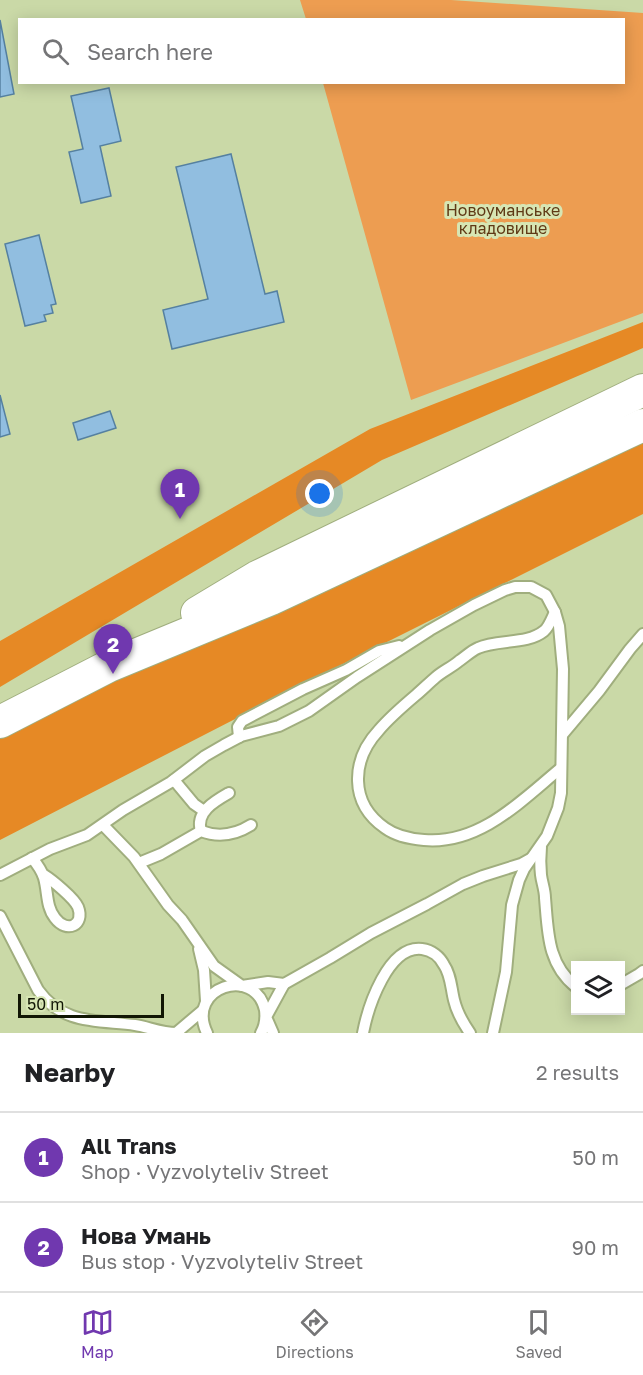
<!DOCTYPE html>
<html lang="en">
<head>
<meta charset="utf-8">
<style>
  :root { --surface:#fff; --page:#f2f2f2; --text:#202124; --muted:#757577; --line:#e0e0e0; --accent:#7038af }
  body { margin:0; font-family:"Golos Text",sans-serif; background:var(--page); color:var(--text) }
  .controls { position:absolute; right:18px; bottom:18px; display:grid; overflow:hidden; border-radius:0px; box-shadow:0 3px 15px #0003 }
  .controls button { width:54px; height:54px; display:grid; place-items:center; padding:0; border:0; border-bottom:2px solid var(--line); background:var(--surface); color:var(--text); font:30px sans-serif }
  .scale { position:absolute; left:18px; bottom:15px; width:146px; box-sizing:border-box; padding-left:6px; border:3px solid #111604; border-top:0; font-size:16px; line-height:21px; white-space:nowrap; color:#111604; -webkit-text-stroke:4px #d7e6b4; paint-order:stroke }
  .you { position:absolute; left:320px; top:494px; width:21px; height:21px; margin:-15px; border:4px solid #fff; border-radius:50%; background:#1a73e8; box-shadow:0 0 0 9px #1a73e833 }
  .badge { display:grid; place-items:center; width:39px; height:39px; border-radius:50%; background:var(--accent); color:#fff; font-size:20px; font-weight:700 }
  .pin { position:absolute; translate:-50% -50px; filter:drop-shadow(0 2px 3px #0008) }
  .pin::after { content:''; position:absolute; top:32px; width:21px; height:18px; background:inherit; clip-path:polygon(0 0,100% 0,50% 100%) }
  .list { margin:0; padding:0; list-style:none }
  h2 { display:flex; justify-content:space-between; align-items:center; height:78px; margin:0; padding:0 24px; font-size:26px }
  h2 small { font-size:20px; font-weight:400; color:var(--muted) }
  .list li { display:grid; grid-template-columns:39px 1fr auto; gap:18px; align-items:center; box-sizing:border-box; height:90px; padding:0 24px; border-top:2px solid var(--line) }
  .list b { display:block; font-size:22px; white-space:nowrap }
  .list p { margin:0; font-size:20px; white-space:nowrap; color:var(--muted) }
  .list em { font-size:20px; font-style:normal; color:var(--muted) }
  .icon { flex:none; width:33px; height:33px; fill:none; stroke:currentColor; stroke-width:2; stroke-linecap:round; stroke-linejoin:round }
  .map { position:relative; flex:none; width:643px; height:1033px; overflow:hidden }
  .search { position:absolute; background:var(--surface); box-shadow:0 3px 15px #0003; left:18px; right:18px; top:18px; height:66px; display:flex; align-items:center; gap:15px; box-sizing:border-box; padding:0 21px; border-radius:0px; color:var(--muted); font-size:22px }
  .sheet { height:258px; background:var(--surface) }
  nav { display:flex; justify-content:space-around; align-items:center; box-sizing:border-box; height:84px; border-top:2px solid var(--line); background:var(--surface); font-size:16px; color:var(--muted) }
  nav a { display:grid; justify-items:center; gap:3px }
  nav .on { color:var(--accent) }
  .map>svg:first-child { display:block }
  .green { fill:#ed9d51 }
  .forest { fill:#e68925 }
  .building { fill:#91bee0; stroke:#5580a0; stroke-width:1.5 }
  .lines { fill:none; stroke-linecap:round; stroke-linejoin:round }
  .service-casing { stroke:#a0ae7e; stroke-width:14 }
  .secondary-casing { stroke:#a0ae7e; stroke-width:34 }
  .service { stroke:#fff; stroke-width:10 }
  .secondary { stroke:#fff; stroke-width:32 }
  .labels { text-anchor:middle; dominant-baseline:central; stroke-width:6; stroke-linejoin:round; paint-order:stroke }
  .park-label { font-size:16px; fill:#5f3915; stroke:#d7e6b4 }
</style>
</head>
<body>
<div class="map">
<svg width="643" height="1033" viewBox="0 0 643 1033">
  <rect width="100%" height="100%" fill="#cad9a7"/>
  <polygon class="green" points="300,0 451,0 643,13 643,313 411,400 323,83 624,82 624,20 306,19"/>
  <g class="forest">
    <polygon points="643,322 643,348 382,460 0,687 0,641 370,429"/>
    <polygon points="643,441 643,514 301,685 0,840 0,737 80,693"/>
  </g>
  <g class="building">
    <polygon points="0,20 14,94 0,97"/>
    <polygon points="109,88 121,141 100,146 111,196 81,203 69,152 83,149 71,96"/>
    <polygon points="231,154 265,294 277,291 284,322 172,349 163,310 208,299 176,167"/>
    <polygon points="39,235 56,304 51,305 53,313 44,315 46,321 25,326 5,244"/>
    <polygon points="0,395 10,434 0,437"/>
    <polygon points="110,411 116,428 78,440 73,423"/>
  </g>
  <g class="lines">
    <g class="service-casing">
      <g id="service">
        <path d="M555,612C552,618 549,627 544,631C527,645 497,639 478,648C471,651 465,657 459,661C452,667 443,671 436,677C429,683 423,689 416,695C403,706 390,717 379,730C351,760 349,803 385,828C396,836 411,839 424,840C480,845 522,800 561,768"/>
        <polyline points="562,735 599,691 630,649 643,634"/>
        <polyline points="239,737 238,727 242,721 303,689 346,670 379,651 399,646"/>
        <polyline points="174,780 194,804 204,811"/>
        <polyline points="103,825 134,857 168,905 182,920 214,966 242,986 268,982 284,984 330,958 371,933 427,904 463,884 483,876 521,864 530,859"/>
        <path d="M201,831C195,812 215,801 229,793"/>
        <path d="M541,847C540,857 540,866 541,875C542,883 545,890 545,898C548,931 547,964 576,987"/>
        <path d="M32,858C37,864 42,871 44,878C48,892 46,907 55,918C67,934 85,925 78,907C74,898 52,880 44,875"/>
        <path d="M139,863L161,854L201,831C219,838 235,835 251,825"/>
        <polyline points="0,875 50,849 87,835 123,810 171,782 205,756 224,745 241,736 279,726 309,711 357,677 430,630 474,605 505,590 515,587 531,587 546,595 555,612 559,626 563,669 561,793 558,808 547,836 524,869 519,880 512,905 506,972 493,1033"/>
        <path d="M0,916L38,990C63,1025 97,1020 135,1025C148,1027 162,1033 176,1033"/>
        <polyline points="199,949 204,970 206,1001"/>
        <polyline points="620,985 639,974 643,971"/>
        <polyline points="176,1033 202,1011"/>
        <path d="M207,1033C185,987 255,965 265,1010C266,1018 265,1026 261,1033"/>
        <polyline points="273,1033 266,1017 284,984"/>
        <path d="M363,1033C368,1007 388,945 422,949C432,950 440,957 444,965C451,975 451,988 454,1000C457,1013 463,1023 470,1033"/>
      </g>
    </g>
    <g class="secondary-casing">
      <g id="secondary">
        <polyline points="197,613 257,577 643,390"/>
        <polyline points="0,722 109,666 271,599 643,425"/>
      </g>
    </g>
    <use href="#service" class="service"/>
    <use href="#secondary" class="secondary"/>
  </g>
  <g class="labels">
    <g class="park-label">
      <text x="503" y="210">Новоуманське<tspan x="503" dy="18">кладовище</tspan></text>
    </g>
  </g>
</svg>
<div class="controls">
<button><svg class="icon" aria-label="layers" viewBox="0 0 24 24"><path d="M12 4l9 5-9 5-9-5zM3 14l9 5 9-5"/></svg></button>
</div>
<div class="scale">50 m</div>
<div class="you"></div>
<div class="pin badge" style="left:180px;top:519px">1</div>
<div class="pin badge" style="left:113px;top:674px">2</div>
<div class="search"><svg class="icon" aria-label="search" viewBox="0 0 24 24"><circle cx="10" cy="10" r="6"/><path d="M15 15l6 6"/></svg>Search here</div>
</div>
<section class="sheet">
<h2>Nearby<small>2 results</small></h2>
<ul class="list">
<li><span class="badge">1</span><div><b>All Trans</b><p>Shop · Vyzvolyteliv Street</p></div><em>50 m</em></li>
<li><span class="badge">2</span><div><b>Нова Умань</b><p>Bus stop · Vyzvolyteliv Street</p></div><em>90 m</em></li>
</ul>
</section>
<nav>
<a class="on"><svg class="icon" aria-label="map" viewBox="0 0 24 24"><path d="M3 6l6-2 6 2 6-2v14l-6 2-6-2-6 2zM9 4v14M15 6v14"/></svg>Map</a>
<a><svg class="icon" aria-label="directions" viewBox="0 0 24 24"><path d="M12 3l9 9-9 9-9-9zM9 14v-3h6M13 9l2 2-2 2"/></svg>Directions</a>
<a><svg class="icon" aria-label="saved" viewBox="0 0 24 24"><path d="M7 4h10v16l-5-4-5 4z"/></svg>Saved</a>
</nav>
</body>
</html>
